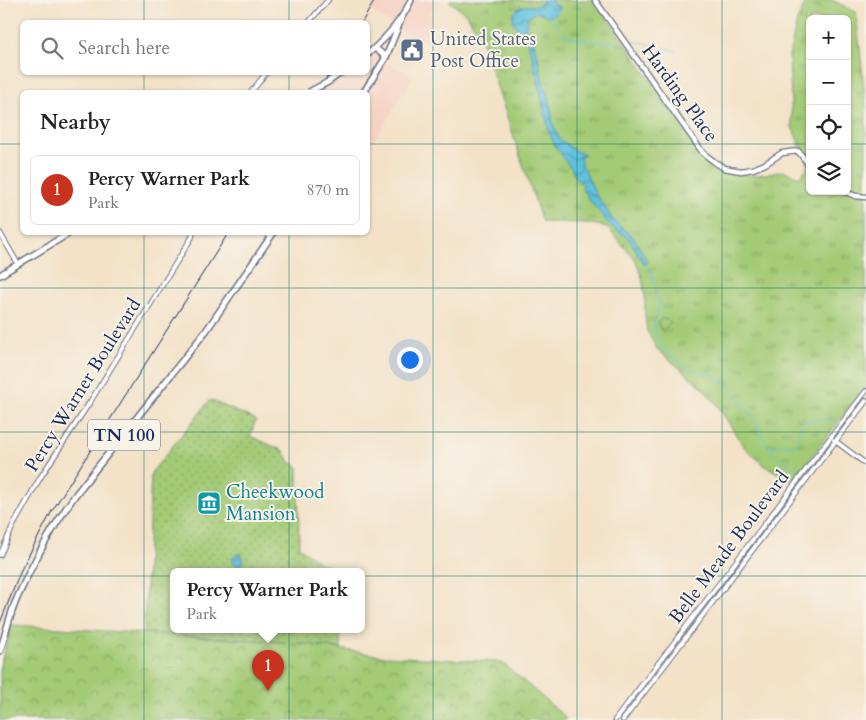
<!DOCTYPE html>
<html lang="en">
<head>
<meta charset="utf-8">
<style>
  :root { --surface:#fff; --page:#f2f2f2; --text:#222; --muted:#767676; --line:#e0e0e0; --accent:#c8321e }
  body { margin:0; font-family:Cardo,serif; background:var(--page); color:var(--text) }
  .controls { position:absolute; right:15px; top:15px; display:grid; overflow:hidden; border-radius:8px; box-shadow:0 1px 4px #0004 }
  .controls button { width:45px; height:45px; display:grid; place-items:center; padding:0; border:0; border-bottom:1px solid var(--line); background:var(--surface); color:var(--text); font:25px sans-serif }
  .you { position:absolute; left:409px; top:359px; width:18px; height:18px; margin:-12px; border:4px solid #fff; border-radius:50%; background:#1a73e8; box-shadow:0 0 0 8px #1a73e833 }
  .badge { display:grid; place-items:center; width:32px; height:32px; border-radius:50%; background:var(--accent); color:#fff; font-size:16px; font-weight:700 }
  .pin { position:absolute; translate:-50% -41px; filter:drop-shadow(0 1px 2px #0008) }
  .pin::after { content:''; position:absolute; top:26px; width:18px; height:15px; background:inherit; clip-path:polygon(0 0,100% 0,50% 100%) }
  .popup { position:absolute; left:170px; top:568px; width:195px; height:65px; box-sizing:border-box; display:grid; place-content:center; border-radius:8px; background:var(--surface); filter:drop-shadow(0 1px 4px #0005); font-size:16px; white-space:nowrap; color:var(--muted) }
  .popup b { font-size:19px; color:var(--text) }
  .popup::after { content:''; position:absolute; left:50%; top:100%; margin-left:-10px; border:10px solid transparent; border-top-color:var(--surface) }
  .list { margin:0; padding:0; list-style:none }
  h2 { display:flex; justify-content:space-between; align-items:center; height:65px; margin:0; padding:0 20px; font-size:21px }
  h2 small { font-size:16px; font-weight:400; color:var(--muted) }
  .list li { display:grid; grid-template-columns:32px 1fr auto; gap:15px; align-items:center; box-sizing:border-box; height:70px; margin:0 10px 10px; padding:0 10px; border:1px solid var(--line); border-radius:8px }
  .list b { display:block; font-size:19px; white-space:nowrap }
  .list p { margin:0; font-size:16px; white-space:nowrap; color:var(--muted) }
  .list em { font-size:16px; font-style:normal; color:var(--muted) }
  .icon { flex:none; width:28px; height:28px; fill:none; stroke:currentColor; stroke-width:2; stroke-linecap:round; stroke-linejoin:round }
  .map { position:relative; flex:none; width:866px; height:720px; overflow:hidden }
  .search { position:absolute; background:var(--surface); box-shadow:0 1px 4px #0004; left:20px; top:20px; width:350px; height:55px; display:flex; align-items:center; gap:12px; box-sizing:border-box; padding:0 18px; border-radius:8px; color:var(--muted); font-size:19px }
  .panel { position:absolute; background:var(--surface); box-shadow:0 1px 4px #0004; left:20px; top:90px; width:350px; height:145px; border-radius:8px }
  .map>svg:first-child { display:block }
  .built { fill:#f6d2c3 }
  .grass { fill:url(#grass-tufts); stroke:#5f7d6a; fill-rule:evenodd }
  .park { fill:url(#park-crowns); stroke:#5f7d6a }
  .garden { fill:url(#garden-dots); stroke:#5f7d6a }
  .pitch { fill:#a3cb76; stroke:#5f7d6a }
  .water { fill:url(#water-waves); stroke:#3e789e }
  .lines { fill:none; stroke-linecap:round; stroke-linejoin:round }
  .stream { stroke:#60c1de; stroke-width:1 }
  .tertiary-casing { stroke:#676e83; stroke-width:6 }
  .secondary-casing { stroke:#676e83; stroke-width:7 }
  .primary-casing { stroke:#676e83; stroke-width:8 }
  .tertiary { stroke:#fff; stroke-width:4 }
  .secondary { stroke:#fff; stroke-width:4.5 }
  .primary { stroke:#fff; stroke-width:5 }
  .rail { stroke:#1b2f5e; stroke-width:1 }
  .primary-bridge-casing { stroke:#676e83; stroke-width:8; stroke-linecap:butt }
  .primary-bridge { stroke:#fff; stroke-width:5 }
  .grid { fill:none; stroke:#0f766e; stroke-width:1; stroke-opacity:0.55 }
  .labels { text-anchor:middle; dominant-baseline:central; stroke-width:4; stroke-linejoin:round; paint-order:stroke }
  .shield { fill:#f7f3e8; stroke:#5d6a87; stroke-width:1 }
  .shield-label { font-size:18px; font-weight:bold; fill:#1b2f5e }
  .service-label { font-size:19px; fill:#4e5e75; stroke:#f7f3e8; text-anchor:start }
  .street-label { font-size:19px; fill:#1b2f5e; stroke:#f7f3e8 }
  .culture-label { font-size:19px; fill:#0d838f; stroke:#f7f3e8; text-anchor:start }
</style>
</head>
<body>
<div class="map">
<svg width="866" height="720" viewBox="0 0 866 720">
  <defs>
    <pattern id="grass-tufts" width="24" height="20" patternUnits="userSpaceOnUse" patternTransform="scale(1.25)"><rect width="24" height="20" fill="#a3cb76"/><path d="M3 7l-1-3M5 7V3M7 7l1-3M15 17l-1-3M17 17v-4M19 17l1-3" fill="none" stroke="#84a564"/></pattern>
    <pattern id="park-crowns" width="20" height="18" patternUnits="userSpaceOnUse" patternTransform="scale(1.25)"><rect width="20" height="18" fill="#a3cb76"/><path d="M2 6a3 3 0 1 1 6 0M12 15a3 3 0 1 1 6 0" fill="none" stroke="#84a564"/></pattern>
    <pattern id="garden-dots" width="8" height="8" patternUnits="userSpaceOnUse" patternTransform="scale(1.25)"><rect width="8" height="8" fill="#a3cb76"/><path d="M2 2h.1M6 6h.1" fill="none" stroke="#84a564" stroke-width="1.8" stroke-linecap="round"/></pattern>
    <pattern id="water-waves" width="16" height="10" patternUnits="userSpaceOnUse" patternTransform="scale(1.25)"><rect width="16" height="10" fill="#60c1de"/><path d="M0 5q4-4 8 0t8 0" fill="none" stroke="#4e9db7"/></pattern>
  </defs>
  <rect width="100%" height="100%" fill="#f7f3e8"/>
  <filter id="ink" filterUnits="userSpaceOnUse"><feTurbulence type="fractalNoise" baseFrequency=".02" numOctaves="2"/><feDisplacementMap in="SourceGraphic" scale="10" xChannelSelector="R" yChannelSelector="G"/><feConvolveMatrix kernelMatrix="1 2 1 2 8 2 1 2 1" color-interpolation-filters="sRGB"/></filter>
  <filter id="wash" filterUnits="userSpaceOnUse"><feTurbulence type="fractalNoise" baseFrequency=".0096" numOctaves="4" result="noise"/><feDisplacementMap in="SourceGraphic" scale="20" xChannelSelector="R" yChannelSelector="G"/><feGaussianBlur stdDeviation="1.12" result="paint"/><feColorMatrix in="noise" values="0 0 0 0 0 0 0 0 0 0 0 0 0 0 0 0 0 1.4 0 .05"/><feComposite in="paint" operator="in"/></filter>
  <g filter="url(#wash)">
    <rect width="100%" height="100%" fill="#f3e2c8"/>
    <g class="built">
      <polygon points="377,0 441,0 434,4 430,15 433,17 427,31 434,34 430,44 391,25 371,10"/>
      <polygon points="373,54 413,77 368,151 368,92 320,92 323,88 346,73 368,72 368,58"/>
    </g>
    <path class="grass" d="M450,0H595L699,150L709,162L731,171L751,176L784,171L800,177L809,165L792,127L789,56L797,21L807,0H832L856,12L866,107V385L793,482L764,465L743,446L720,409L703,388L657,349L647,331L645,317V297L642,277L636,261L607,227L587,223L542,222L481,39L467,15L449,1ZM810,19H847V191H810Z"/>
    <polygon class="park" points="12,625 300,643 384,656 498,662 504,664 565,717 565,720 0,720 0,665"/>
    <polygon class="garden" points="210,400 256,420 250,436 284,451 290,462 298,466 299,547 320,563 336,570 336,572 174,572 174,630 340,630 341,649 300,643 144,633 151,473"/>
    <polygon class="pitch" points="661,319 668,320 670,321 670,323 663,330 660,329 658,323 659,321"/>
    <g class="water">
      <path d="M543,0H551L553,4L559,7L560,9C552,18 549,18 539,12C535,12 531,15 528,17L525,28L526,30H528L538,56L543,84L549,96L553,124L559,139L577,152L585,154L584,155L580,157L581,164L585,170L596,195L605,207L612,219L634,238L646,260L647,263L644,264L632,243L627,237L619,232L609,224L588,198L585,192L582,190C585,182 580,182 575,178L572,169L566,162L560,152L556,148L549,132L531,51L524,35L515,25L513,21V14L519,8L525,6L538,5L542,3Z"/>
      <path d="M241,554L243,559V563L240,565H236L232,560C233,556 237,553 241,554Z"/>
    </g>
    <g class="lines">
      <g class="stream">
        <path d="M552,14C554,21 559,31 565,35C576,41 608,42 621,42"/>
        <polyline points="627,41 644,43 676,51"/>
        <polyline points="646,264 651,272 656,287 659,305 655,321 654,330 657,340 664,350 686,367 695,371 711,374 728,384 742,404 750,412 768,447 778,458 801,472"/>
        <path d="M770,448C774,446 778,444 783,445C790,445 793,447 799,441C798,433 800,422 809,420C813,419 818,420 822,420C828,420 833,420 839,423"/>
      </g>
    </g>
  </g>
  <g filter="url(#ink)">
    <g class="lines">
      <g class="tertiary-casing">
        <g id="tertiary">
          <polyline points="309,22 328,0"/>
          <polyline points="251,92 267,72"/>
          <polyline points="0,233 18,264"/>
          <polyline points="834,440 866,464"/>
          <polyline points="0,555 13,526 40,478 90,402 192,237 193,232"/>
          <polyline points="615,720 866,391"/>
          <polyline points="623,720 866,401"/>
        </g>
      </g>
      <g class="secondary-casing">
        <g id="secondary">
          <polyline points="595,0 703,153 716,163 724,168 741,171 753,169 765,164 782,153 798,151 810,166"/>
          <polyline points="842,191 856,196 866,197"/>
        </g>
      </g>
      <g class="primary-casing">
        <g id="primary">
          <polyline points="375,48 386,57"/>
          <path d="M368,54C385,39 402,21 411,0"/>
          <polyline points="328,82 342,72"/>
          <polyline points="364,92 386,57 402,17"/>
          <polyline points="0,275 71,232"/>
          <path d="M0,651C6,633 10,613 18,596C34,560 53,526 76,494L206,331L274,232"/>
        </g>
      </g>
      <use href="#tertiary" class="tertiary"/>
      <use href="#secondary" class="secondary"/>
      <use href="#primary" class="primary"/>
      <g class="rail">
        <polyline points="362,22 375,0"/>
        <polyline points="318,92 330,72"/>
        <polyline points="0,623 22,568 52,511 229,232"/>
      </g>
      <g class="primary-bridge-casing">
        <polyline id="primary-bridge" points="309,92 328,82"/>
      </g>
      <use href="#primary-bridge" class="primary-bridge"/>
    </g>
  </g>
  <path class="grid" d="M144,0V22M289,0V22M433,0V720M577,0V720M722,0V720M144,72V92M289,72V92M0,144H22M368,144H810M847,144H866M144,232V720M289,232V720M0,288H866M0,432H866M0,576H866"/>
  <defs>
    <g id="civic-square" transform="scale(1.25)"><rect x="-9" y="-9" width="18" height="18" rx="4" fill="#5c6f8a" stroke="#f7f3e8"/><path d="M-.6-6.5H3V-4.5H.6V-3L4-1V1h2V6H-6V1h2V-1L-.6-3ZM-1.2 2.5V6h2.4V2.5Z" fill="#fff"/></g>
    <g id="museum-square" transform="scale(1.25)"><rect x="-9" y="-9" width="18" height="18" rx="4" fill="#0f9aa8" stroke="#f7f3e8"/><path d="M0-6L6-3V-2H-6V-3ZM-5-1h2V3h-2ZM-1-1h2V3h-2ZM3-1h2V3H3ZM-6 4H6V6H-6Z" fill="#fff"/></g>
  </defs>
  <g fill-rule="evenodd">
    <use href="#civic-square" x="412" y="50"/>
    <use href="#museum-square" x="209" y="503"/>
  </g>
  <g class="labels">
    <rect class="shield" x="88" y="419.5" width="72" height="31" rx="4"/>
    <g class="shield-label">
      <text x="124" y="435">TN 100</text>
    </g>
    <g class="service-label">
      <text x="430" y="39">United States<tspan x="430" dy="22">Post Office</tspan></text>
    </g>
    <g class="street-label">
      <text transform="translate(680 93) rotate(54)">Harding Place</text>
      <text transform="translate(83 385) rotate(-58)">Percy Warner Boulevard</text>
      <text transform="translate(729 547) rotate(-53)">Belle Meade Boulevard</text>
    </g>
    <g class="culture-label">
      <text x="226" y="492">Cheekwood<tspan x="226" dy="22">Mansion</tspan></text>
    </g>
  </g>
</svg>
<div class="controls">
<button>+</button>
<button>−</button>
<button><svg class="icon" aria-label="locate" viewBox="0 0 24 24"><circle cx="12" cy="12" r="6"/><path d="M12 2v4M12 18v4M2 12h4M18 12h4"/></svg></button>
<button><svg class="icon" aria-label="layers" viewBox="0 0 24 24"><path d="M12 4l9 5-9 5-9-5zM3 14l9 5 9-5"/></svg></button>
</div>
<div class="you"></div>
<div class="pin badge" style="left:268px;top:691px">1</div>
<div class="popup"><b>Percy Warner Park</b>Park</div>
<div class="search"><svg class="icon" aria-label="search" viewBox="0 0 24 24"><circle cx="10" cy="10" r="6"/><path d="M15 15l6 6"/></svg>Search here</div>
<section class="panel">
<h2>Nearby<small></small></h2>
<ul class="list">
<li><span class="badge">1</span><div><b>Percy Warner Park</b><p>Park</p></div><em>870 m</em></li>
</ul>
</section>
</div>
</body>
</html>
